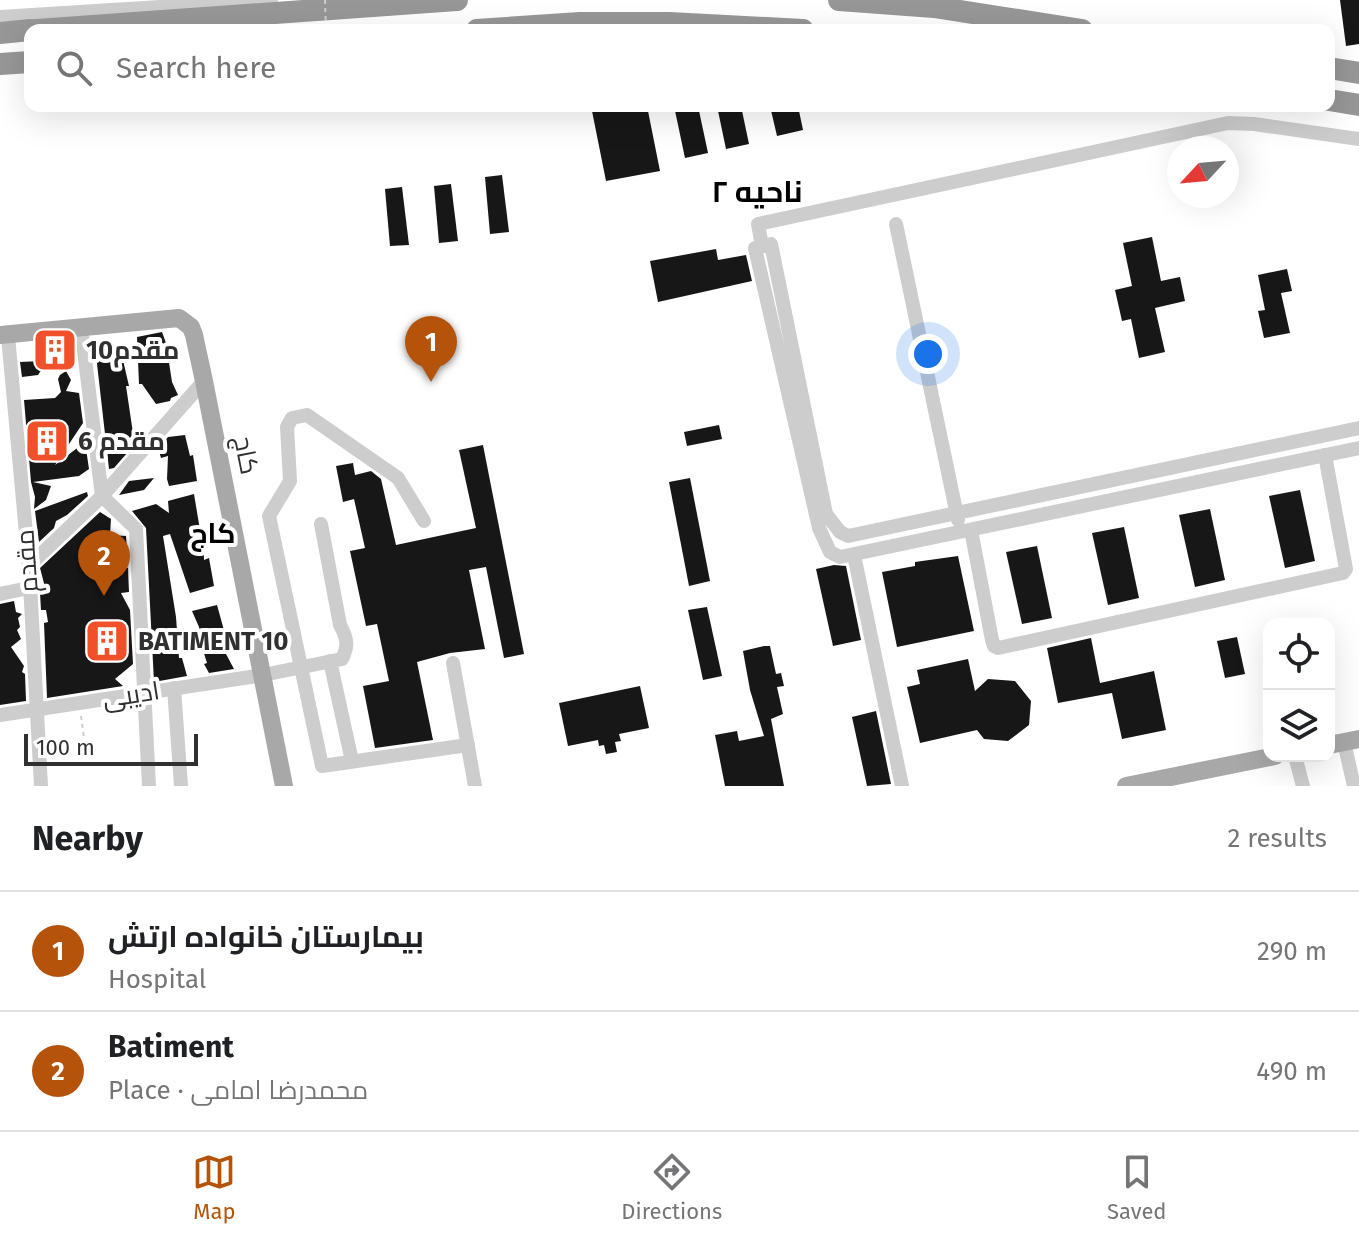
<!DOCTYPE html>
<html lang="en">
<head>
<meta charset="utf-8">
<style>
  :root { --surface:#fff; --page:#f6f6f6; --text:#202124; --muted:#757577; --line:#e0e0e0; --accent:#b45309 }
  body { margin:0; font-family:"Fira Sans",Cairo,sans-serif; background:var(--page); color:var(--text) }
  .controls { position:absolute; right:24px; bottom:24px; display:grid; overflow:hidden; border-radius:16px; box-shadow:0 8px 32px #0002 }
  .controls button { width:72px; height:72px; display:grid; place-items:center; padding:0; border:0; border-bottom:2px solid var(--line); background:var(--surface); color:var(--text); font:40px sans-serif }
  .compass { position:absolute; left:1167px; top:136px; width:72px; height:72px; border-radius:50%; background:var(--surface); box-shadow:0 8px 32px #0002; rotate:244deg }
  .scale { position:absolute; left:24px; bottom:20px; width:174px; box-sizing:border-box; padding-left:8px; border:4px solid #303030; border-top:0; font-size:22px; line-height:28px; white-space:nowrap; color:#303030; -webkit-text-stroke:6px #fff; paint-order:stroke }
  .you { position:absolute; left:928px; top:354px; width:28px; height:28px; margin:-20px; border:6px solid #fff; border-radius:50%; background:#1a73e8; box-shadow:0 0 0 12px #1a73e833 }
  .badge { display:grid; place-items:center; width:52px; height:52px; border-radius:50%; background:var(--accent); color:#fff; font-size:26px; font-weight:700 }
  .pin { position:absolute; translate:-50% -66px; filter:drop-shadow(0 2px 4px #0008) }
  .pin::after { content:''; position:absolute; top:42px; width:28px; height:24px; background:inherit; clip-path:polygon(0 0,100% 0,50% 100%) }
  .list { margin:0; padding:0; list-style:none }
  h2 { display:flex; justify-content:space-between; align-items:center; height:104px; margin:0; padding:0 32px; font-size:34px }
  h2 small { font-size:26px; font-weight:400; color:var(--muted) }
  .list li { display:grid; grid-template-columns:52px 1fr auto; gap:24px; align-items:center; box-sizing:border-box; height:120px; padding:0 32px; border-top:2px solid var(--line) }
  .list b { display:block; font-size:30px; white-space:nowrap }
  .list p { margin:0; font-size:26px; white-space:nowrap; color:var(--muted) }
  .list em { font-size:26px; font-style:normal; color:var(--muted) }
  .icon { flex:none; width:44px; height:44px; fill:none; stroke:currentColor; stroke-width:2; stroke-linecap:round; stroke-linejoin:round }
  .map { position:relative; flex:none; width:1359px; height:786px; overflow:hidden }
  .search { position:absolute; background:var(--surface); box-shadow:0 8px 32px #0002; left:24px; right:24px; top:24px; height:88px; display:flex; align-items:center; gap:20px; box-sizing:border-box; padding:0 28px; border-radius:16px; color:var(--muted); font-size:30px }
  .sheet { height:344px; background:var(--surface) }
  nav { display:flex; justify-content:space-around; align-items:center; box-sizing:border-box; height:112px; border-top:2px solid var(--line); background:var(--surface); font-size:22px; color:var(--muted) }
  nav a { display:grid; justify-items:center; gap:4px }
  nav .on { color:var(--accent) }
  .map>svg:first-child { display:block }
  .building { fill:#171717 }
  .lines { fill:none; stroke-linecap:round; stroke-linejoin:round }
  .path { stroke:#cdcdcd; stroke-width:2; stroke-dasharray:4 4; stroke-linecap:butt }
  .minor { stroke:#cdcdcd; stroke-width:14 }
  .major { stroke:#a8a8a8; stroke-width:18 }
  .highway { stroke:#979797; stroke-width:22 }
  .path-bridge { stroke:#cdcdcd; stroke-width:2; stroke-dasharray:4 4; stroke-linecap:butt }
  .labels { text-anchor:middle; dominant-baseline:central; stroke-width:8; stroke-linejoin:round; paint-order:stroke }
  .poi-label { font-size:26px; font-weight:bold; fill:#303030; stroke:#fff; text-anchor:start }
  .street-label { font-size:26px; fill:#303030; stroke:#fff }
  .neighbourhood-label { font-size:28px; font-weight:bold; fill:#000; stroke:#fff }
  .quarter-label { font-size:30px; font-weight:bold; fill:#000; stroke:#fff }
</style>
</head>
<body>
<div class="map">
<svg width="1359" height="786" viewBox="0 0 1359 786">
  <rect width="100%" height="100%" fill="#fff"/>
  <g class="building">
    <polygon points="1340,0 1359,0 1359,44 1346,46"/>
    <polygon points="591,106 647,106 660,171 606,181"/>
    <polygon points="674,106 698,106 708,153 685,158"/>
    <polygon points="717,106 741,106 749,144 726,149"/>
    <polygon points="770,106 798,106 803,130 777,136"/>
    <polygon points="502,175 509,232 490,234 485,177"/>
    <polygon points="451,184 458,241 439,243 434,186"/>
    <polygon points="402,187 409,245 390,246 385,189"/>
    <polygon points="1152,237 1161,281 1180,277 1185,301 1155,308 1165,352 1139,358 1131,319 1122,321 1115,290 1132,286 1123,243"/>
    <polygon points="716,249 718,260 746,255 752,281 658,302 650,261"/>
    <polygon points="1287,269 1292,291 1281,293 1290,333 1264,338 1258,311 1265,310 1258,275"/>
    <polygon points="162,332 166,343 172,382 178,395 171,398 170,401 156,404 142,384 139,384 137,337"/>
    <polygon points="119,343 129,386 126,386 134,440 132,445 126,446 128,452 114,468 109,469 96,355"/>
    <polygon points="65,344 64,354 46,357 45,345"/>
    <polygon points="41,361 42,369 38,375 22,377 20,362"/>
    <polygon points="66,371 71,380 66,391 79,393 83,423 55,465 85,442 89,469 79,476 33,482 51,486 46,500 34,509 35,497 31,482 24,400 55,398 61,392 58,379 60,375"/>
    <polygon points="719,425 722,439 687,446 684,432"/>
    <polygon points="185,435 190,456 193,455 197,481 169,486 167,479 168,456 161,458 158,448 168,437"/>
    <polygon points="483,445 524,654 504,658 486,567 469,570 485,649 450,653 417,662 433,740 375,748 363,686 389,681 377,624 366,626 350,551 365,548 354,499 343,502 336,466 353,463 355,475 371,471 381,479 396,545 476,528 459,450"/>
    <polygon points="154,478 144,490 119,495 129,481"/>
    <polygon points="690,478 710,581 689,586 669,482"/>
    <polygon points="1300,490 1315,561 1285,568 1269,496"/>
    <polygon points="87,492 88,496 67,515 56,521 54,528 39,542 35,511"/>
    <polygon points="194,494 200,530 203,528 204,560 209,558 214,586 190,593 170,534 163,536 176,617 179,658 182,658 187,676 154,682 146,528 132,511 156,504 169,513 168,501"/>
    <polygon points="1210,509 1225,580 1195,587 1179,515"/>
    <polygon points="100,512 111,519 110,535 126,536 127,551 113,563 128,568 129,592 121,593 130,610 133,664 115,679 123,686 47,698 44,623 48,622 46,610 41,610 40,593 45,587 40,568"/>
    <polygon points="1124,527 1139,598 1108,605 1092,533"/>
    <polygon points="1037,546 1052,618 1022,624 1006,552"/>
    <polygon points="958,556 974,631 897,647 882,572 915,566 915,562"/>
    <polygon points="834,565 846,566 861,640 833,646 816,569"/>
    <polygon points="14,601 16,612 22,614 18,618 20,627 17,630 21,639 11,647 24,666 22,672 25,674 26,701 0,705 0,604"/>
    <polygon points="217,605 230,652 226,654 234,669 209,673 204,664 207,663 201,644 199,627 192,611"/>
    <polygon points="707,607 722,676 703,680 688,610"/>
    <polygon points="1237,637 1245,674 1225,678 1217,641"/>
    <polygon points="1091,638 1100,683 1154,671 1166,730 1122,739 1112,693 1058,703 1047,648"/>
    <polygon points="764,646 770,646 776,674 781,673 784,686 777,687 783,714 771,719 784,786 725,786 715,735 737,731 739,741 764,736 750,690 743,651"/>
    <polygon points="968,659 975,691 988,679 1015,681 1031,701 1029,725 1008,741 984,739 977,730 920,743 907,687 920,684 917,670"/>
    <polygon points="640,686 649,728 619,734 621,741 615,742 617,752 606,754 604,745 599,746 598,740 568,746 559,703"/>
    <polygon points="876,711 891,784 867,786 852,717"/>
  </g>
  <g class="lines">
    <polyline class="path" points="81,716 84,738"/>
    <g class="minor">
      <polyline points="0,17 271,0"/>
      <polyline points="896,224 958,520"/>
      <polyline points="762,246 758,224 1228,123 1254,124 1359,139"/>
      <polyline points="81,327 102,496 136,529 149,786"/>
      <polyline points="8,336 29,566 41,786"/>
      <polyline points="1359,428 848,536 840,532 826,514 771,244 755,248 819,528 830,552 840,557 1359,448"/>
      <polyline points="424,521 398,478 307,415 292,418 287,427 290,481 269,516 322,766 468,745"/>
      <polyline points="971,530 992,640 994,646 998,648 1343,573 1346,569 1325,455"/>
      <polyline points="854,555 902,786"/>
      <polyline points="36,559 102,496 204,381"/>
      <polyline points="0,594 29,588"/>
      <polyline points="330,661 352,761"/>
      <polyline points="453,663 475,786"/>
      <polyline points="174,688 181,786"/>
      <path d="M0,715L263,675L342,659C349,645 347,638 340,625L321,524"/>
      <polyline points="1344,742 1354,786"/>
      <polyline points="1295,756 1303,786"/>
    </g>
    <g class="major">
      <polyline points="0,335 179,318 191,327 194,335 204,381 284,786"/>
      <polyline points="1329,745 1359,739"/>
      <polyline points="1126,786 1275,756"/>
    </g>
    <g class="highway">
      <polyline points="839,0 934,7 1082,30"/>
      <polyline points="37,30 457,0"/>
      <polyline points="477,30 580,23 669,23 803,30"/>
      <polyline points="0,33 30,30"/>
      <polyline points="0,64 30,62"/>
      <polyline points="1329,68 1359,73"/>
      <polyline points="1329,100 1359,105"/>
    </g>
    <polyline class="path-bridge" points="325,0 326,30"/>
  </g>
  <defs>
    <g id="building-square" transform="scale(2.3)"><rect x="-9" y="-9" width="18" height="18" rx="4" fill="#f0512a" stroke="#fff"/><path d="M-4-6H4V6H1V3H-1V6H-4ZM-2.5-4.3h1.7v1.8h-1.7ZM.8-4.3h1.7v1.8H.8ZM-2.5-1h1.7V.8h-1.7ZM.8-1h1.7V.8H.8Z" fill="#fff"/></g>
  </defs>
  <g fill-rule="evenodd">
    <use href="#building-square" x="55" y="350"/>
    <use href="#building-square" x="47" y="441"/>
    <use href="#building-square" x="107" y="641"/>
  </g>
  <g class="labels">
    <g class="poi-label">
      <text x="86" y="350">10مقدم</text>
      <text x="78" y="441">6 مقدم</text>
      <text x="138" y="641">BATIMENT 10</text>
    </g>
    <g class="street-label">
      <text transform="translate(246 455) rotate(79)">کاج</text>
      <text transform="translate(27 561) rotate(-94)">مقدم</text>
      <text transform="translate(131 695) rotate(-9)">ادیبی</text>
    </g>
    <g class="neighbourhood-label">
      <text x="213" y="533">کاج</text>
    </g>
    <g class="quarter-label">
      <text x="757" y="192">ناحیه ۲</text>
    </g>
  </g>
</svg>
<div class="controls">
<button><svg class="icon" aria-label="locate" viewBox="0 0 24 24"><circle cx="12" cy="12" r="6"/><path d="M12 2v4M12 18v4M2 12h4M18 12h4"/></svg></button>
<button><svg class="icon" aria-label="layers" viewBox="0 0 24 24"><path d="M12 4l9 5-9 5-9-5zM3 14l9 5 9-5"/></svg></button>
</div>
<svg class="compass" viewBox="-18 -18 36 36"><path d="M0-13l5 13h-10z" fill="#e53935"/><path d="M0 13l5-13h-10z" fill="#757577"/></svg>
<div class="scale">100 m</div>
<div class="you"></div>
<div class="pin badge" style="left:431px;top:382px">1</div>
<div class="pin badge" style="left:104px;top:596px">2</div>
<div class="search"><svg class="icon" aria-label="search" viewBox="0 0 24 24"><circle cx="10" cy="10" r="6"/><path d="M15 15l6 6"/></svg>Search here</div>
</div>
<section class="sheet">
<h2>Nearby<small>2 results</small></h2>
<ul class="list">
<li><span class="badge">1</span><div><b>بیمارستان خانواده ارتش</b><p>Hospital</p></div><em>290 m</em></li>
<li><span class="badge">2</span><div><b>Batiment</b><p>Place · محمدرضا امامی</p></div><em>490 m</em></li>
</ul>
</section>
<nav>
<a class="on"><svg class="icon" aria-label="map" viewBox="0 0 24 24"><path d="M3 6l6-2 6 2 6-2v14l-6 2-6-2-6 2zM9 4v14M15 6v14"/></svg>Map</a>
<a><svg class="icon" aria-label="directions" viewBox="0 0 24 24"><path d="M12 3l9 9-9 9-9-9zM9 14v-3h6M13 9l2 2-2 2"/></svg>Directions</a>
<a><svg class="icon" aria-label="saved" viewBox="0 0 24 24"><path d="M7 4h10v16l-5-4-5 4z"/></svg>Saved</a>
</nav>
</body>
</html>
